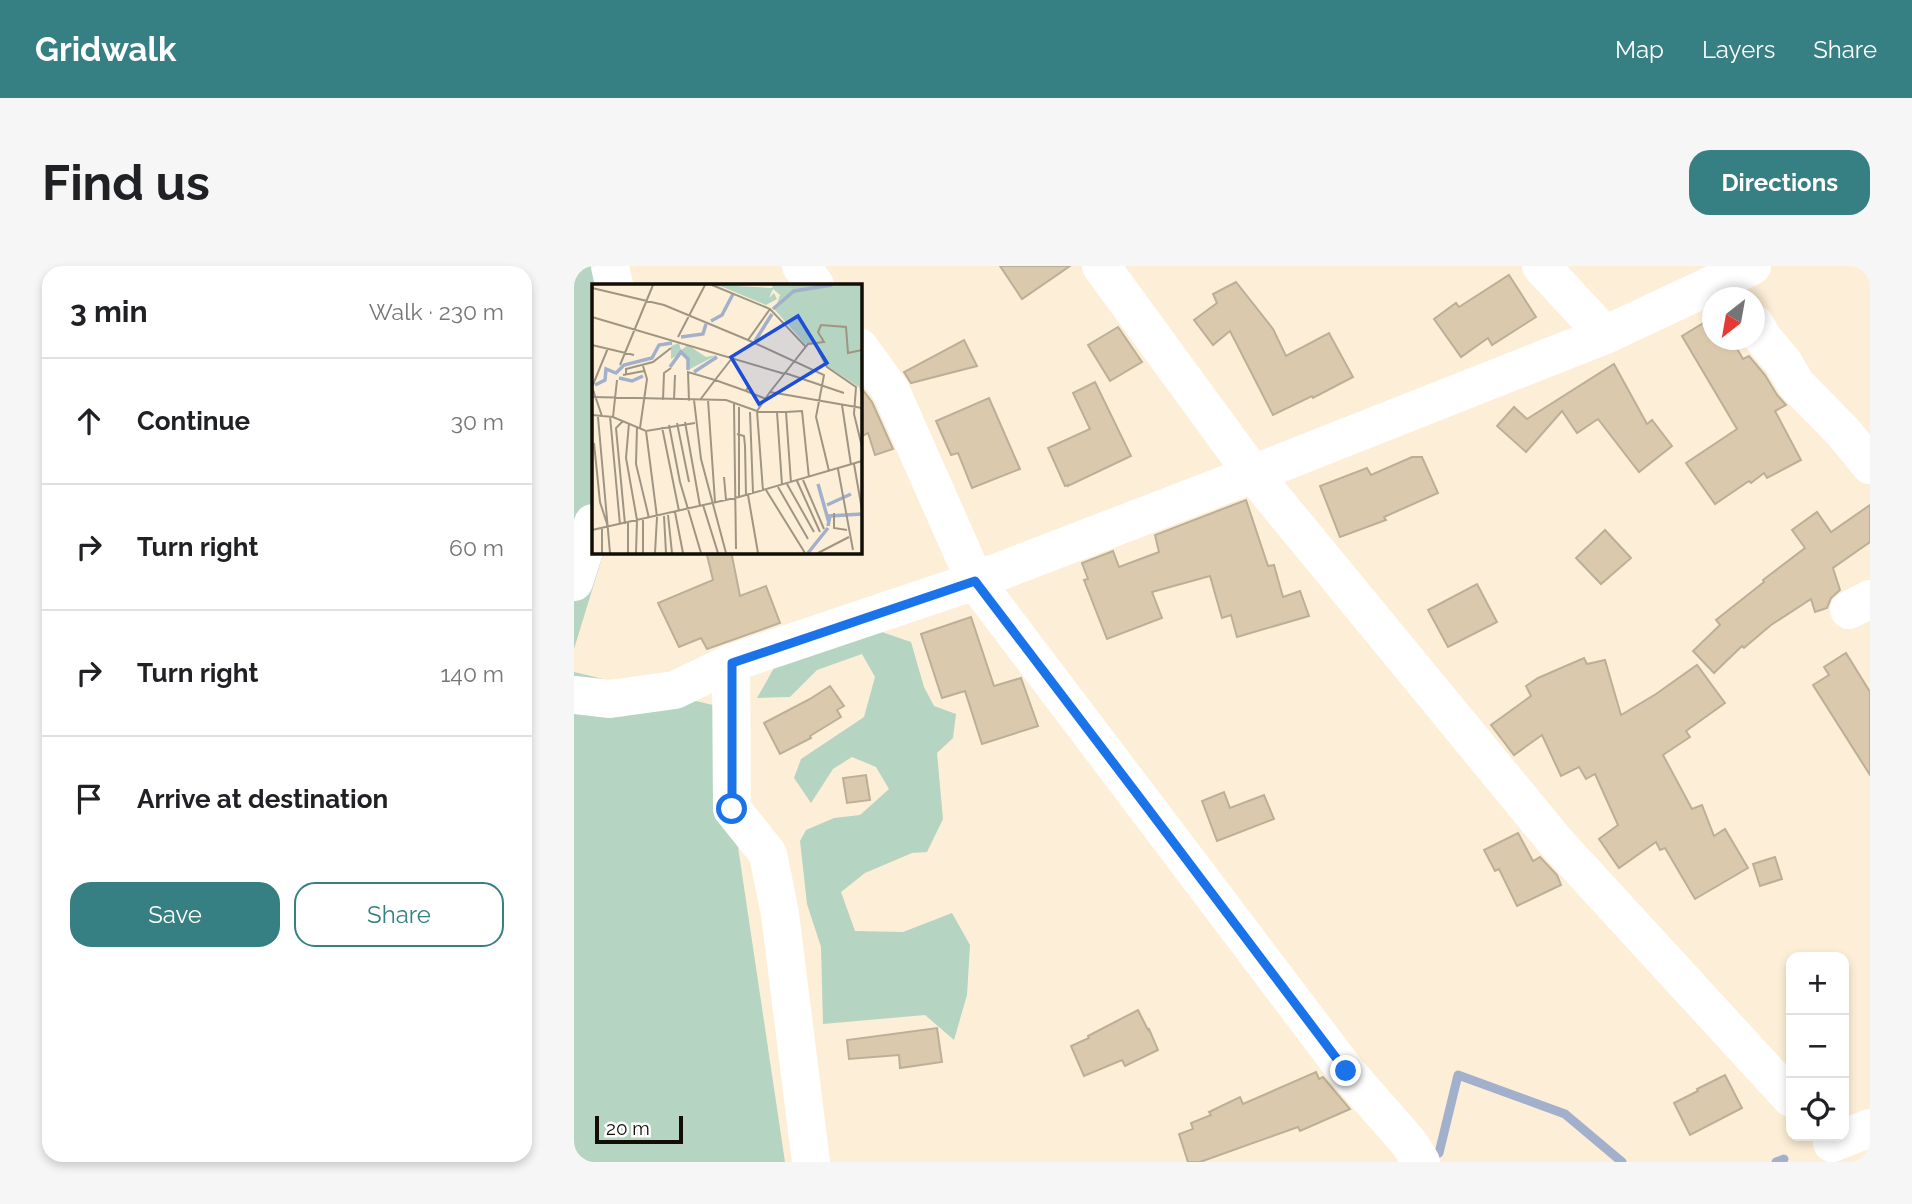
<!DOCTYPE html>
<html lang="en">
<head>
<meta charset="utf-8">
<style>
  :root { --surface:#fff; --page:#f6f6f6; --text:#202124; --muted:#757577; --line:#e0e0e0; --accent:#367f83 }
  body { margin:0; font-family:Raleway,sans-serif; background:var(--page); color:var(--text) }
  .controls { position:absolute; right:21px; bottom:21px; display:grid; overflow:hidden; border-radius:14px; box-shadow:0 4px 10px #0003 }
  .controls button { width:63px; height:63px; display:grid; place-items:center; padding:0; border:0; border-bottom:2px solid var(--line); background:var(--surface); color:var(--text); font:35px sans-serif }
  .compass { position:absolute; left:1128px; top:21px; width:63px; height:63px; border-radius:50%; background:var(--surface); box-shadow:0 4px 10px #0003; rotate:211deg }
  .scale { position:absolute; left:21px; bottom:18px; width:88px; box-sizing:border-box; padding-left:7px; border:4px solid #120e06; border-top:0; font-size:19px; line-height:24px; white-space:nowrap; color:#120e06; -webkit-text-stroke:5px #fefefe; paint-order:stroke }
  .stop { position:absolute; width:21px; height:21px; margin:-16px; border:5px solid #1a73e8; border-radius:50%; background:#fff }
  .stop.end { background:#1a73e8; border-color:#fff; box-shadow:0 2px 7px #0008 }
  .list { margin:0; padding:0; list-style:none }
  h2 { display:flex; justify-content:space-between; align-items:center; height:91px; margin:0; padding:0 28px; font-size:30px }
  h2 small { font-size:23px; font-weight:400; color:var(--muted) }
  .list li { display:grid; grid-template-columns:46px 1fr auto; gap:21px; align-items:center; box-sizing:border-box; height:126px; padding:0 28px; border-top:2px solid var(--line) }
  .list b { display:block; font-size:26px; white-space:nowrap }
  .list em { font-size:23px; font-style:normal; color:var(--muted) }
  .actions { display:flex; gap:14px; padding:21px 28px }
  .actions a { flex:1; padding:16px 0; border:2px solid var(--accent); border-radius:21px; text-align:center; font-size:24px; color:var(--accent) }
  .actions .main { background:var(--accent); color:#fff }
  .icon { flex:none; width:38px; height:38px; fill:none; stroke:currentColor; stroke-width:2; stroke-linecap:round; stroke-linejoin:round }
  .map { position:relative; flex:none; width:1296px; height:896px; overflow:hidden; border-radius:21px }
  header { display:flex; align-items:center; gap:42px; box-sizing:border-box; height:98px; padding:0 35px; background:var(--accent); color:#fff }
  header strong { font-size:33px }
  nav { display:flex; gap:38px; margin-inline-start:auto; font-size:24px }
  .intro { display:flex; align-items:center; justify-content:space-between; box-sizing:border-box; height:168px; padding:0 42px }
  h1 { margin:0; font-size:49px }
  .button { padding:18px 32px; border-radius:21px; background:var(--accent); color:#fff; font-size:24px; font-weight:700 }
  main { display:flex; gap:42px; padding:0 42px }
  aside { flex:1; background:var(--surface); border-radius:21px; box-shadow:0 4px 10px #0003 }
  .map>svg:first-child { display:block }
  .green { fill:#b5d4c1 }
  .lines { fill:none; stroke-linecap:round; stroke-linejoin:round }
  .stream { stroke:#a2b0cc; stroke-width:9 }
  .building { fill:#dac9ac; stroke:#bcaf98; stroke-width:2 }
  .minor { stroke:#fff; stroke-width:38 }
  .route { stroke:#1a73e8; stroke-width:9 }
  .inset-river { fill:none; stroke:#a2b0cc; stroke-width:3.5 }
  .inset-road { fill:none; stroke:#9f9583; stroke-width:2 }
  .view { fill:#1d4ed8; fill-opacity:0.15; stroke:#1d4ed8; stroke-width:3.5 }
  .inset-edge { fill:none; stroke:#120e06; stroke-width:3.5 }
</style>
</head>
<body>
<header>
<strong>Gridwalk</strong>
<nav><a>Map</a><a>Layers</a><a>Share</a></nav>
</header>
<div class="intro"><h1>Find us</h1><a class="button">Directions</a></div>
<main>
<aside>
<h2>3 min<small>Walk · 230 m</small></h2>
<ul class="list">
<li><svg class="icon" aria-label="ahead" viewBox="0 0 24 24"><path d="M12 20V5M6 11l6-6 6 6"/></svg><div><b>Continue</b></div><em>30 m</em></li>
<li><svg class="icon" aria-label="right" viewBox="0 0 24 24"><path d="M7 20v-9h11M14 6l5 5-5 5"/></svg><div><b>Turn right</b></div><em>60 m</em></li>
<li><svg class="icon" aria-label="right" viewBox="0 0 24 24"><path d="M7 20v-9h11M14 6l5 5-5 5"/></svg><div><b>Turn right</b></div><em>140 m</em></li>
<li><svg class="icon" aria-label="arrive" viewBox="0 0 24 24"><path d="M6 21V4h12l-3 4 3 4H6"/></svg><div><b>Arrive at destination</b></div></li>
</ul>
<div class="actions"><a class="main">Save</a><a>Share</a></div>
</aside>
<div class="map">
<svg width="1296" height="896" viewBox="0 0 1296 896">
  <rect width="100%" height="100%" fill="#fdefd7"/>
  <g class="green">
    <polygon points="0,0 29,0 31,19 19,19 19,285 30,285 0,383"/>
    <polygon points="299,363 337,376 350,421 360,440 382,448 379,472 363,487 369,553 353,586 338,587 291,607 267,626 281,665 329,666 378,647 396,679 393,729 380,774 351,749 249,758 247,681 233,638 226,575 232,564 260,552 286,549 315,523 302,501 278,491 259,503 237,537 220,512 227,493 290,451 301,411 288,388 243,404 216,431 183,432 200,402"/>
    <polygon points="0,406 143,440 211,896 0,896"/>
  </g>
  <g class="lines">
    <g class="stream">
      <polyline points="855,892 865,887 884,809 991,848 1048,896"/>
      <polyline points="1202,896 1210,893"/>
    </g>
  </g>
  <g class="building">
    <polygon points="426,0 496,0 448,33"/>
    <polygon points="935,9 962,51 918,79 914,72 887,91 860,53 882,37 885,41"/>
    <polygon points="662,16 699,63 712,90 755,67 779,111 739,132 738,130 699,149 656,65 639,79 620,54 643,37 639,28"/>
    <polygon points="1136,53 1138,57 1138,74 1158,74 1169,93 1175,90 1191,109 1203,129 1212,139 1201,145 1227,194 1193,212 1190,207 1177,217 1175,215 1141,238 1112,197 1163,163 1108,70"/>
    <polygon points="544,61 568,96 536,115 514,79"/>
    <polygon points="390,74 403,100 337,117 330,106"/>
    <polygon points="1040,98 1073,158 1078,154 1098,180 1065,206 1024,153 1003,167 988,145 952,186 923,160 940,141 953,153"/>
    <polygon points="521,116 557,190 494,220 494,219 491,220 474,182 516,163 499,127"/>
    <polygon points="285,119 298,136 319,183 301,189 294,167 285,172"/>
    <polygon points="415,132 446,203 398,222 384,187 377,189 362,155"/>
    <polygon points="838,191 848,191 864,227 810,251 812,254 766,271 746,220 793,202 797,209"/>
    <polygon points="672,234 694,300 700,299 709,331 726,325 735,350 663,371 657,349 648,352 636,310 578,326 588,352 533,373 510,314 514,313 508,297 539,285 545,301 585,286 581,269"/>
    <polygon points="1296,239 1296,276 1259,302 1266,324 1257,332 1253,342 1241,346 1237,333 1197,359 1170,382 1168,380 1140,407 1119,385 1146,359 1142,354 1190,316 1189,314 1231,282 1218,264 1243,246 1257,266"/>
    <polygon points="1031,264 1057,292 1027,318 1002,292"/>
    <polygon points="153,285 157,285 166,330 192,320 206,357 133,383 127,372 105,381 84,337 139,314 133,289"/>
    <polygon points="903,318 923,356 874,381 854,344"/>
    <polygon points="397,351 420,420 447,412 464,460 408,478 391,425 368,432 347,368"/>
    <polygon points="1272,387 1296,426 1296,509 1239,419 1255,409 1250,401"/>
    <polygon points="1010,392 1013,398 1031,394 1047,449 1082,428 1123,399 1151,437 1112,465 1116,471 1089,489 1118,543 1128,539 1140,570 1151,563 1174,602 1121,633 1091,582 1086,584 1082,576 1045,602 1025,573 1044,559 1021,508 1012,513 1005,501 987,510 968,469 940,489 917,459 957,430 952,420 964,412"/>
    <polygon points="256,420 270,440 263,444 267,451 236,470 237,472 206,488 190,457 236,433"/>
    <polygon points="292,509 296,534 273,537 269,512"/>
    <polygon points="650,526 656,542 690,529 700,553 643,575 628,535"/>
    <polygon points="944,567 959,595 966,591 983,609 987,619 943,640 925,603 921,605 910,584"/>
    <polygon points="1201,591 1208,613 1186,620 1179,598"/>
    <polygon points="564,744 574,764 575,763 584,784 551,800 548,794 510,810 497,780 515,772 514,770"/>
    <polygon points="363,762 368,796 326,802 325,789 275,793 273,774"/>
    <polygon points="742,806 745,813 749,811 776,843 726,865 724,861 626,896 614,896 605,868 619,863 617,857 637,849 635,846 666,831 669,838"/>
    <polygon points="1151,809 1168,842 1116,869 1100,837 1124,825 1123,823"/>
  </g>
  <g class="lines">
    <g class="minor">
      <polyline points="36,0 40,19"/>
      <polyline points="227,0 241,19"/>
      <polyline points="527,0 679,208"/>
      <polyline points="967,0 1031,69"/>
      <polyline points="1181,58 1188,71 1209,96 1222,118 1270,167 1296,199"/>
      <polyline points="285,81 317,125 401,315 772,805 835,877 847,896"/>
      <polyline points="676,204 981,575 1217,832"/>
      <polyline points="0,316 19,257"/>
      <polyline points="1275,344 1296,333"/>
      <polyline points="157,397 158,543 194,588 206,648 237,896"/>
      <polyline points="0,429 36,433 101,424 157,397 401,315 679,208 1031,69 1178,0"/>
      <polyline points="1258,877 1296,862"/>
    </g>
  </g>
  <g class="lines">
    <polyline class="route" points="158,543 158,397 401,315 566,532 772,805"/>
  </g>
  <g transform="translate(18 18)">
    <rect width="270" height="270" fill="#fdefd7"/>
    <path d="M126,1L180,4L181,1H269V112L267,103L235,82L222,58L213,60L183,26L188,11L181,5L177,14L182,9L185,15L174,21ZM87,59L89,66L96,61L114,73L125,71L98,85L91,68L79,75V62Z" fill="#b5d4c1"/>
    <path class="inset-river" d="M181,25L202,7L240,1M119,37L130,31L141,10M89,53L111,50L114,40M163,57L180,30M78,83L89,68L96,75V86M102,88L125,73M27,94L40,97L51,92M3,101L13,96L14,85L24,89L32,81L60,74L67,61L80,59M226,200L237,239M235,221L259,210M236,242L238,232L270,230M216,269L236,244"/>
    <path class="inset-road" d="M120,1L178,25L214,63M0,4L72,21L156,56L178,25M0,33L193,90M86,53L113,1M156,56L232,91L224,133L237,187M221,56L235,83L264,103L262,130L270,163M0,61L42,71M141,73L123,96L154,107L157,101M28,81L61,1M193,89L252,109M31,91L52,87M34,91V85L61,78L79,64M154,107L174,115M178,108L270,124M0,113L134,116L165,127M71,116L72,89L79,84M82,116L83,91M102,116L109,175L134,269M116,116L123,218M97,117L96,88L123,96L108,116M142,120L144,265M250,121L259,181M158,128L161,209M166,128H194L199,199M185,128L190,201M194,128L210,127L217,194M0,131L21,133L54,147L103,139M10,132L0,103L16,64M18,132L28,241M6,133L18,269M21,133L25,96M31,137L24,144L33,240M93,138L108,222M37,139L34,174L45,236L44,269M85,139L97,198M77,141L88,198L109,269M45,143L44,180L57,234M70,143L87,227M48,144L55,95L51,82M54,147L65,233L63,269M145,150L152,152L153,162L154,211M2,159L8,218L16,243M262,180L270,226M246,185L261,266M132,193L134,216M211,196L232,245M205,197L228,248M195,200L222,248M186,203L216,255M174,206L213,269M171,207L165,127L178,108L216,60L232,58L226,48L229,41L254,43L256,69L270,66M156,211L166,269M147,213V123M111,221L126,269M83,228L91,269M242,229V244L255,246M76,231L80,269M72,232L74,269M51,236V269M0,246L147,213L270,177M10,269V245M36,269V239M226,269L257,253"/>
    <path class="view" d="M206,32L235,79L167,120L139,73Z"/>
    <rect width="270" height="270" class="inset-edge"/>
  </g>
</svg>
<div class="controls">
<button>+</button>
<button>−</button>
<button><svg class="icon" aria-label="locate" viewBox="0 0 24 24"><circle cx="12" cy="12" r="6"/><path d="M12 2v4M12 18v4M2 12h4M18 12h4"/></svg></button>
</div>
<svg class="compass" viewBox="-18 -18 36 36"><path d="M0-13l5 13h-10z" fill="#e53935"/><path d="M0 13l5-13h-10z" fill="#757577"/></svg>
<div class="scale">20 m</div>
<div class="stop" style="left:158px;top:543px"></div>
<div class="stop end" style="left:772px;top:805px"></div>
</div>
</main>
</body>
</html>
